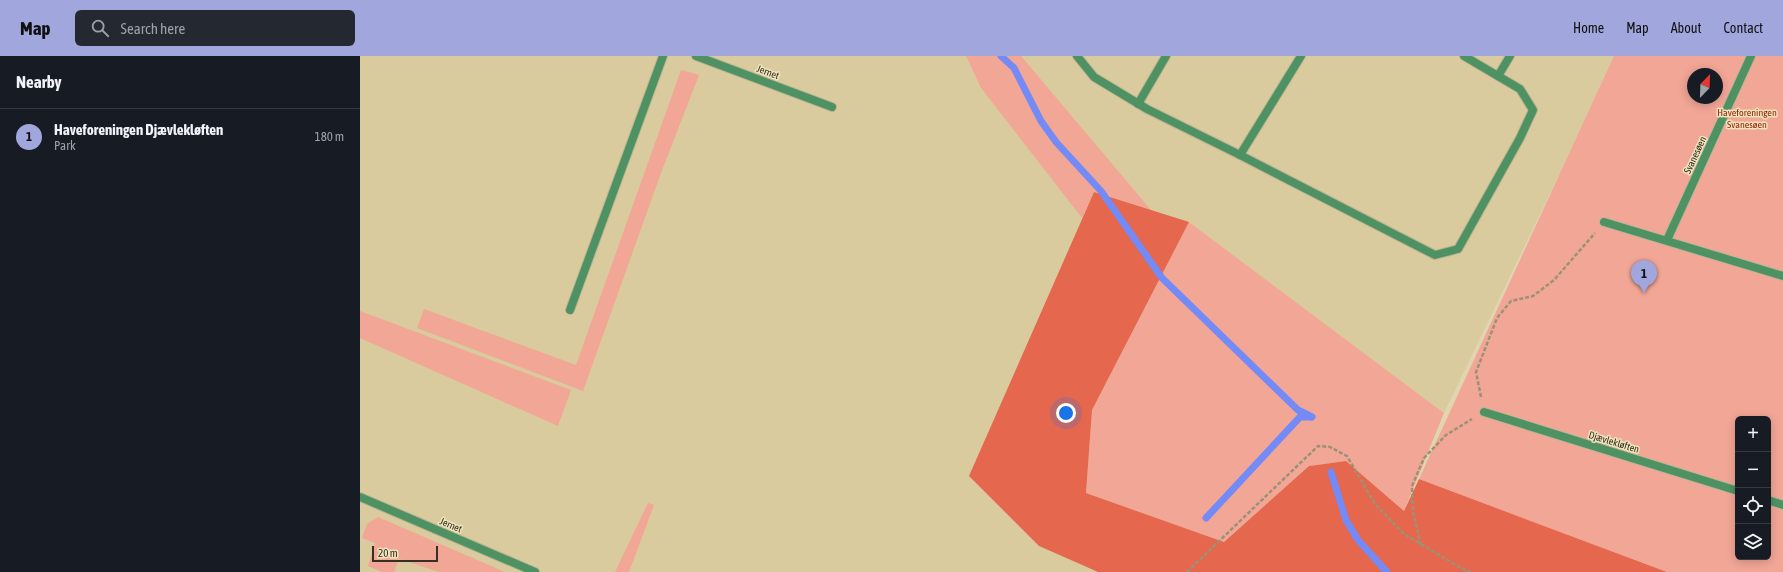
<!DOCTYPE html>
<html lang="en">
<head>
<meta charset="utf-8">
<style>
  :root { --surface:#171b24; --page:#242831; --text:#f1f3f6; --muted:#9ea1a6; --line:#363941; --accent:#a1a7dd }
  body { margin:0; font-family:"Asap Condensed",sans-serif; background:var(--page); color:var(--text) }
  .controls { position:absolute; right:12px; bottom:12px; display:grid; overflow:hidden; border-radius:6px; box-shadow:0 2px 10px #0003 }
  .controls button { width:36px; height:36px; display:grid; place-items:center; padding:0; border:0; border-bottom:1px solid var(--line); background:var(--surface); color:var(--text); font:20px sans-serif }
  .compass { position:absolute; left:1327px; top:12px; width:36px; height:36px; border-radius:50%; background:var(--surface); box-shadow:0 2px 10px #0003; rotate:23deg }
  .scale { position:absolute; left:12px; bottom:10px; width:66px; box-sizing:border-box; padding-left:4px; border:2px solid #353021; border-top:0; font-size:11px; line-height:14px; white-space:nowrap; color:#353021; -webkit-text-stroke:3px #efe3bc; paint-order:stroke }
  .you { position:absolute; left:706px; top:357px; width:14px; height:14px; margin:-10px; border:3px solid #fff; border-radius:50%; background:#1a73e8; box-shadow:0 0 0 6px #1a73e833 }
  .badge { display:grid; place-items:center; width:26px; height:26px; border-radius:50%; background:var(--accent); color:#111; font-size:13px; font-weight:700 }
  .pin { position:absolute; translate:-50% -33px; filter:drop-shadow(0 1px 2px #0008) }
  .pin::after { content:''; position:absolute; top:21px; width:14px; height:12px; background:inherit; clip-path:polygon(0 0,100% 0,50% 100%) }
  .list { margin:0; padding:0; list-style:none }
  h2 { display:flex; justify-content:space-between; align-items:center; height:52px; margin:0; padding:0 16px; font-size:17px }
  h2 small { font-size:13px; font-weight:400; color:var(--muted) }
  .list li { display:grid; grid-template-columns:26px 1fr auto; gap:12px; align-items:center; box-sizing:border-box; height:56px; padding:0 16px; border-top:1px solid var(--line) }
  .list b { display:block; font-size:15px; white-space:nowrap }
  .list p { margin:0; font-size:13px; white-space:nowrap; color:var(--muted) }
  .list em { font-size:13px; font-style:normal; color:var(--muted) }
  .icon { flex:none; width:22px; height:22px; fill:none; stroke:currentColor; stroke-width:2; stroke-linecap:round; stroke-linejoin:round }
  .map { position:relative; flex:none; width:1423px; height:516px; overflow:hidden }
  header { display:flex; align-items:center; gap:24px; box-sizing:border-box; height:56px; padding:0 20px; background:var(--accent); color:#111 }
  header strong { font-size:19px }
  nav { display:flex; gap:22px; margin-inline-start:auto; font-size:14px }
  .search { width:280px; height:36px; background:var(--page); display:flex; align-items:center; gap:10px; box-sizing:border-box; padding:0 14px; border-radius:6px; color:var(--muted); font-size:15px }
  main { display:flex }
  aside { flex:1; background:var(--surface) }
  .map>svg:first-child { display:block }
  .built { fill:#d9cb9d }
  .green { fill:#f2a696; fill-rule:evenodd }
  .forest { fill:#e4674e }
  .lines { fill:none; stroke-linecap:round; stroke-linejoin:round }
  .stream { stroke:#748af6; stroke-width:7 }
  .service-casing { stroke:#bfb493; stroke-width:10 }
  .minor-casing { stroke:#bfb493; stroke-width:10 }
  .path { stroke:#9b9276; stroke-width:2.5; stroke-dasharray:4 2; stroke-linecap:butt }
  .service { stroke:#4e9264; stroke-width:8 }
  .minor { stroke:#4e9264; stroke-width:8 }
  .labels { text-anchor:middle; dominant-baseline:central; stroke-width:3; stroke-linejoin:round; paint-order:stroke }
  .street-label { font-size:10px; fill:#353021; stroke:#efe3bc }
  .park-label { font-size:10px; fill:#95230c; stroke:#efe3bc }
</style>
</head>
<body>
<header>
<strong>Map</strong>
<div class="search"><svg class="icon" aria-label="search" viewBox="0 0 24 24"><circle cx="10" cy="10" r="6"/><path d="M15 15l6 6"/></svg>Search here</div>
<nav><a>Home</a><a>Map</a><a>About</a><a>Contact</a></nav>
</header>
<main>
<aside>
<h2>Nearby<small></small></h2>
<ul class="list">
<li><span class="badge">1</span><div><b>Haveforeningen Djævlekløften</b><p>Park</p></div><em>180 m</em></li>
</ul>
</aside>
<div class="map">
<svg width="1423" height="516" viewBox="0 0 1423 516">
  <rect width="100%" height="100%" fill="#e1d5af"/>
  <polygon class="built" points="0,0 1254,0 1236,42 1084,357 829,166 679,490 738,516 0,516"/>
  <g class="green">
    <polygon points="606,0 661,0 791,154 734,136 722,162 621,32"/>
    <path d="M1254,0H1423V516H1307L1059,423ZM1333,18H1357V42H1333ZM1378,363H1408V501H1378Z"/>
    <polygon points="321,14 339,19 301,117 223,335 57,272 64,253 216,309"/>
    <polygon points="829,166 1084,357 1044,455 986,405 949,410 864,486 726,437 732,354"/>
    <polygon points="0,255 211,334 198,370 0,282"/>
    <polygon points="288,447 294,449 269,516 255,516"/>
    <polygon points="18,461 145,516 79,516 39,503 34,516 22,516 8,510 15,487 2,482 7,468"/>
  </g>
  <polygon class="forest" points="734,136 829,166 732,354 726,437 864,486 949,410 986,405 1044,455 1059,423 1307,516 738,516 679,490 609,420"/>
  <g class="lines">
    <g class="stream">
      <polyline points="641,0 654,12 681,65 696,86 741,135 802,222 938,354 952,361"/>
      <polyline points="971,416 986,464 998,484 1027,516"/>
      <polyline points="846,462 940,361 950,361"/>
    </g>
    <g class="service-casing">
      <g id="service">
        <polyline points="717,0 734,21 787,53 880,99 1075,199 1098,193 1160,82 1173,54 1160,33 1104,0"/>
        <polyline points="1138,20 1150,0"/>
        <polyline points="778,48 806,0"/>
        <polyline points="880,99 941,0"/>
        <polyline points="1244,166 1423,220"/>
        <polyline points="1307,184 1391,0"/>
        <polyline points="210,254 303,0"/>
        <polyline points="1124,356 1378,435"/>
        <polyline points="1408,444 1423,449"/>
      </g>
    </g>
    <g class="minor-casing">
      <g id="minor">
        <polyline points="336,0 472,51"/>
        <polyline points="0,441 175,516"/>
      </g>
    </g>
    <g class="path">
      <polyline points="1121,341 1116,316 1137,262 1151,245 1173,240 1194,224 1235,177"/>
      <polyline points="1061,489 1053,456 1052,430 1064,402 1086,379 1112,363"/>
      <polyline points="827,516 958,390 970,391 987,400 1015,448 1044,478 1101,512 1111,516"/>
    </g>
    <use href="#service" class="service"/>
    <use href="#minor" class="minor"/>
  </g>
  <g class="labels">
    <g class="street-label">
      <text transform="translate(408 16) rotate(21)">Jernet</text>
      <text transform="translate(1335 99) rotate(-65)">Svanesøen</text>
      <text transform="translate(1254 386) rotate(17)">Djævlekløften</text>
      <text transform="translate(91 469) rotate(23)">Jernet</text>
    </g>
    <g class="park-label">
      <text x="1387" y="56">Haveforeningen<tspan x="1387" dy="12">Svanesøen</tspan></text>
    </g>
  </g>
</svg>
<div class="controls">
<button>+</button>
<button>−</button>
<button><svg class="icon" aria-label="locate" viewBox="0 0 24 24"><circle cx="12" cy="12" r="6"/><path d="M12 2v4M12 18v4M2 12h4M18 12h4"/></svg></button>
<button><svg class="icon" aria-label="layers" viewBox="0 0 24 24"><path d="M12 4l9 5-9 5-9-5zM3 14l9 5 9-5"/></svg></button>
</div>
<svg class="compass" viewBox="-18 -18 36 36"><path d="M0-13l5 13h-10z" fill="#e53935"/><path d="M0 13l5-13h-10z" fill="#9ea1a6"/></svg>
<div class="scale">20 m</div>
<div class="you"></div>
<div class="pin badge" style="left:1284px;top:237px">1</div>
</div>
</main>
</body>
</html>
